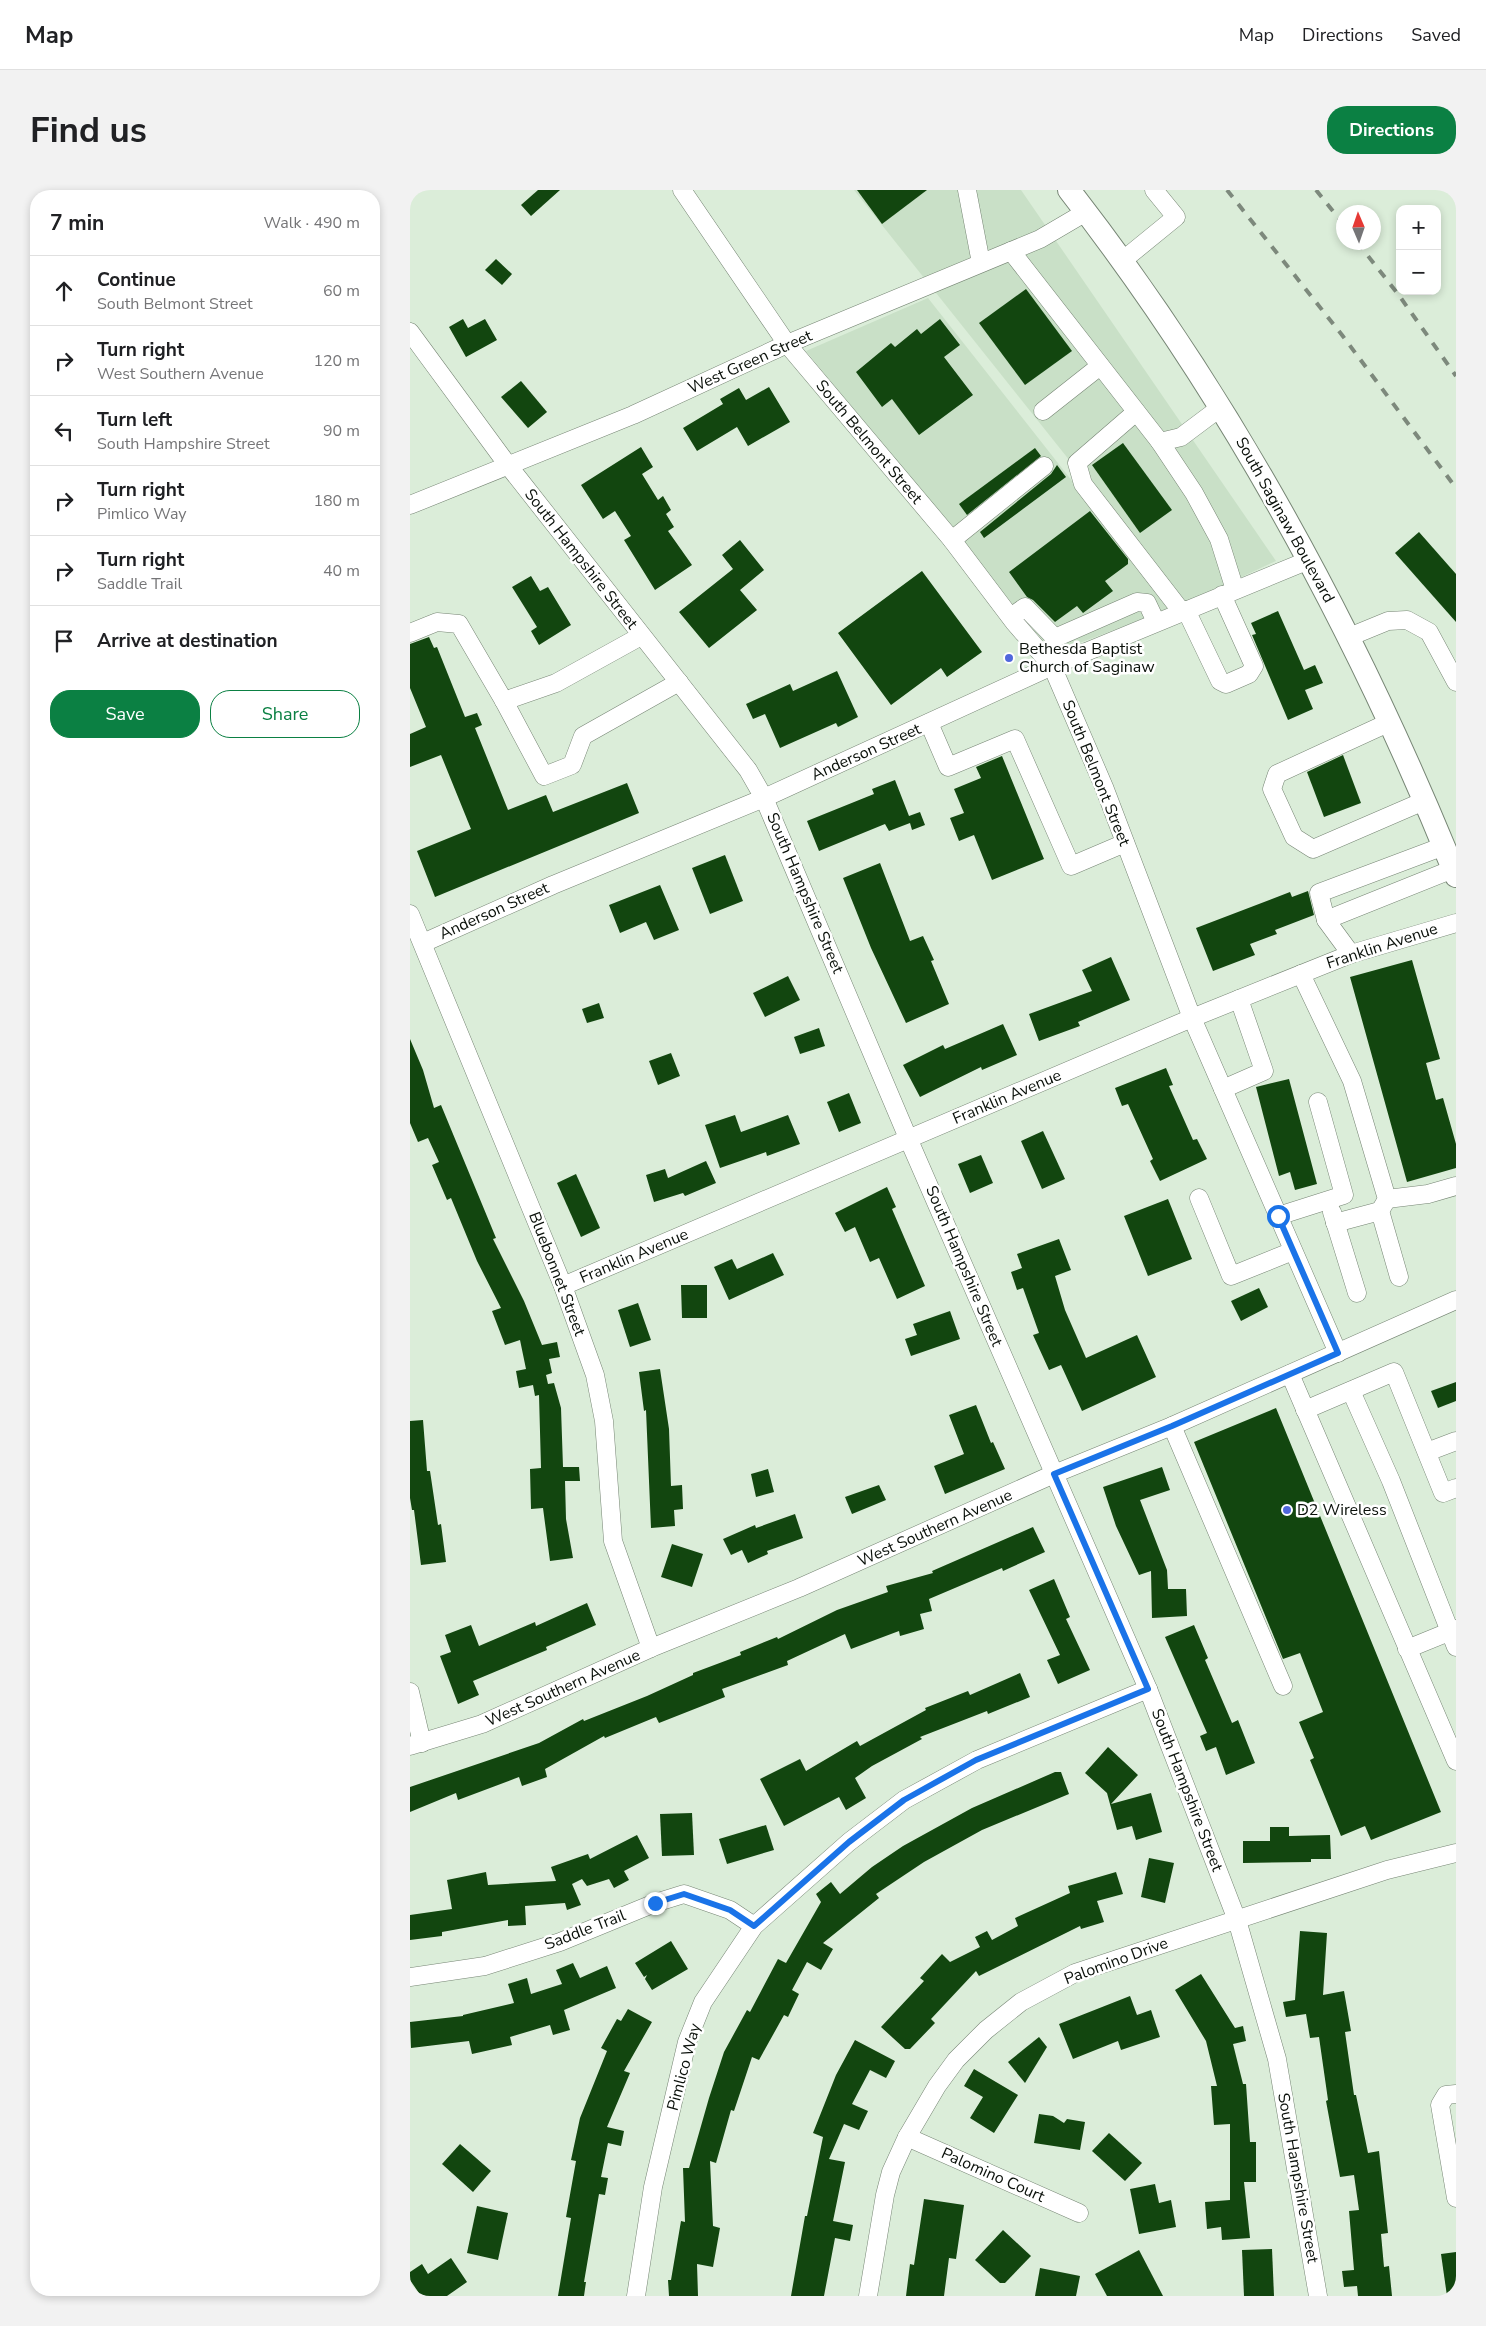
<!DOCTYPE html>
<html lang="en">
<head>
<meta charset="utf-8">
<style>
  :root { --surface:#fff; --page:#f2f2f2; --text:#202124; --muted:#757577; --line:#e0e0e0; --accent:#0b8043 }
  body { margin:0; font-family:"Nunito Sans",sans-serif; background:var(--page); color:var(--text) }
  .controls { position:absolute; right:15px; top:15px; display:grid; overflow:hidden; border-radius:10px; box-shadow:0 2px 8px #0003 }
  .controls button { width:45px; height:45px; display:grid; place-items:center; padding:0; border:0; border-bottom:1px solid var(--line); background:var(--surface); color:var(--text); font:25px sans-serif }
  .compass { position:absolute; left:926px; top:15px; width:45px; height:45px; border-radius:50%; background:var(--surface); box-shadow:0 2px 8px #0003; rotate:358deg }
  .stop { position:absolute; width:15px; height:15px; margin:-11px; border:4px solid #1a73e8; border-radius:50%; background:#fff }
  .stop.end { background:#1a73e8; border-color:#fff; box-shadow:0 1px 5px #0008 }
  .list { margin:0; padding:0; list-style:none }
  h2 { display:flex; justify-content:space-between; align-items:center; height:65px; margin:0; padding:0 20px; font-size:21px }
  h2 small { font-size:16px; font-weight:400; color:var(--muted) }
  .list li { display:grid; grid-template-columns:32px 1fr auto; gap:15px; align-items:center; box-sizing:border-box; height:70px; padding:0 20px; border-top:1px solid var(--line) }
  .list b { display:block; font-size:19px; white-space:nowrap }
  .list p { margin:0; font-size:16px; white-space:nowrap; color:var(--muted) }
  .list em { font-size:16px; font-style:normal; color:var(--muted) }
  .actions { display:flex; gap:10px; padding:15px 20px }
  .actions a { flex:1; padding:11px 0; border:1px solid var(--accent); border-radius:20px; text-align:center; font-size:18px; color:var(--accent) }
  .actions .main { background:var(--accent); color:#fff }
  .icon { flex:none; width:28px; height:28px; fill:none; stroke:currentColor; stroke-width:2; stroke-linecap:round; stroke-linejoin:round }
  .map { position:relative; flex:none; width:1046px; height:2106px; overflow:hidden; border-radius:20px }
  header { display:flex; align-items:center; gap:30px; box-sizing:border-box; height:70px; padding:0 25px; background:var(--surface); border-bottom:1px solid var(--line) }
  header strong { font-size:24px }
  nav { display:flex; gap:28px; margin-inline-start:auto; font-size:18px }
  .intro { display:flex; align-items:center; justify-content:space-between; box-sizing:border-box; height:120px; padding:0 30px }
  h1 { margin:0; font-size:35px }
  .button { padding:12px 22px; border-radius:20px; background:var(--accent); color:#fff; font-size:18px; font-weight:700 }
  main { display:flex; gap:30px; padding:0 30px }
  aside { flex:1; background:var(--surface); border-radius:20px; box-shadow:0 2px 8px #0003 }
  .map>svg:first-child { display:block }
  .built { fill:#c9e0c7 }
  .building { fill:#12460f }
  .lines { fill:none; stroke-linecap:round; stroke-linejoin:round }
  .minor-casing { stroke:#768574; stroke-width:19 }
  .major-casing { stroke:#768574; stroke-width:24 }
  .minor { stroke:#fff; stroke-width:18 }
  .major { stroke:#fff; stroke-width:22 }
  .rail { stroke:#7d897c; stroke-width:4; stroke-dasharray:9 9; stroke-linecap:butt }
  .route { stroke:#1a73e8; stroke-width:6 }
  .poi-dot { fill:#5067dc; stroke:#fff; stroke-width:2 }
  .labels { text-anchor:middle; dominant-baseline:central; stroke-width:5; stroke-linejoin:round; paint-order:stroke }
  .street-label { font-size:16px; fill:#0a100a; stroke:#fff }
  .poi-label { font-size:16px; fill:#0a100a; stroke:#fff; text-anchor:start }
</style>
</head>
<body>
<header>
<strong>Map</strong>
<nav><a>Map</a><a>Directions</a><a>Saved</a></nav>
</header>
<div class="intro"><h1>Find us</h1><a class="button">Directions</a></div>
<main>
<aside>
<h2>7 min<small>Walk · 490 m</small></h2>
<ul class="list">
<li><svg class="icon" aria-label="ahead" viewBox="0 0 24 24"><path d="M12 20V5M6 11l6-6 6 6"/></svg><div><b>Continue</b><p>South Belmont Street</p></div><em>60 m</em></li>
<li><svg class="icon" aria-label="right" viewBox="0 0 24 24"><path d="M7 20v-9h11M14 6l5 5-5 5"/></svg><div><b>Turn right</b><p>West Southern Avenue</p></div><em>120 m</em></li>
<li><svg class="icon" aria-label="left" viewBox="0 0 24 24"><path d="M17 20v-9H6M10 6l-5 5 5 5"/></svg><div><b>Turn left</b><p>South Hampshire Street</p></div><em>90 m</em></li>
<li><svg class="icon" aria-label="right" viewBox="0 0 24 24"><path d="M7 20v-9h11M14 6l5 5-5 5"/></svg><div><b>Turn right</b><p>Pimlico Way</p></div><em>180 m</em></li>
<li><svg class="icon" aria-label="right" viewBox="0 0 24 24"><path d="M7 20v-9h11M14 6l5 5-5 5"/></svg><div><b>Turn right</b><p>Saddle Trail</p></div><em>40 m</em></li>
<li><svg class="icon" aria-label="arrive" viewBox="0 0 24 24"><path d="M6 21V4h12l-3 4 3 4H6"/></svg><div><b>Arrive at destination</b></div></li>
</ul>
<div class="actions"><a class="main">Save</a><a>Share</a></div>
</aside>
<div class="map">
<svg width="1046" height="2106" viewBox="0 0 1046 2106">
  <rect width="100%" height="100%" fill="#dbedd9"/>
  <g class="built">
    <polygon points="444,0 611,0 866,371 774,414"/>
    <polygon points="518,108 762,418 643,463 396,161"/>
  </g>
  <g class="building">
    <polygon points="128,0 150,0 121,26 111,15"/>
    <polygon points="447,0 517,0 472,34"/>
    <polygon points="86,69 102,84 92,95 75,80"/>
    <polygon points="616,99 662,161 615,195 569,133"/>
    <polygon points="53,129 58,138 75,129 87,150 56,167 39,137"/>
    <polygon points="530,129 550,155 534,167 563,205 509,245 482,209 472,217 446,182 481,153 485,157 507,139 511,144"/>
    <polygon points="111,191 137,222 118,238 91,207"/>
    <polygon points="359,197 380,232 338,256 327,237 287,261 273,238 313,214 310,209 329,198 336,210"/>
    <polygon points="713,253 762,320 730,343 682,275"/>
    <polygon points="231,257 243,277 232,284 248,310 253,306 261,320 256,324 264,337 258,341 282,375 245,400 214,350 221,346 205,321 193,329 171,295"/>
    <polygon points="625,258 631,266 557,325 549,314"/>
    <polygon points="647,275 656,287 574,348 570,342 641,284"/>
    <polygon points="680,321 718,369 718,374 695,391 703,401 673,423 667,416 645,432 623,410 617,407 599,382"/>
    <polygon points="1009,342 1046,384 1046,432 985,363"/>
    <polygon points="330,350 354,380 330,400 347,420 299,458 269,422 323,379 312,365"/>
    <polygon points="512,381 572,462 537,487 531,478 481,515 428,443"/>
    <polygon points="121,386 130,401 138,397 161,435 129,455 121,441 127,437 102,397"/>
    <polygon points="868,421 894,480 905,475 913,493 895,500 903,519 878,530 842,445 846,444 841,433"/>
    <polygon points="19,447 24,458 27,457 55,527 67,523 72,535 65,538 98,620 136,605 143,622 217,593 229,623 25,707 7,661 61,639 31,565 0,577 0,544 16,537 0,498 0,454"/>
    <polygon points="427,481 448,527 428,537 426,533 370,558 355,524 343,529 336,514 380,494 383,501"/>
    <polygon points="933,565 951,613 914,627 897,582"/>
    <polygon points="592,566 634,669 582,690 564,645 549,651 540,628 554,623 544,599 571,588 566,577"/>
    <polygon points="485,590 499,626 510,622 515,635 502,640 500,633 479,641 475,634 409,661 397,631 464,604 462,599"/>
    <polygon points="315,665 333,711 300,724 282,678"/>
    <polygon points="470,673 500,751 513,746 524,770 521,771 539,814 496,833 461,758 433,688"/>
    <polygon points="250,695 269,740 244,750 236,732 210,743 199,715"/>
    <polygon points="898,701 904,725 865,740 867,744 840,754 845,765 803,781 786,738 880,702 882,707"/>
    <polygon points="701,767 720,810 668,832 670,836 629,851 619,824 682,801 672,780"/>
    <polygon points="1002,770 1030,869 1016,873 1026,910 1033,908 1046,954 1046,978 997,992 940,787"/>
    <polygon points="378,786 390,810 355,827 343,803"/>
    <polygon points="189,813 194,828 177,833 172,819"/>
    <polygon points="593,834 607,865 572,880 571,877 510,907 493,875 533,855 535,859"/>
    <polygon points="409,838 415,856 390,864 384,847"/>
    <polygon points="0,849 13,880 24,918 31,915 86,1048 83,1049 114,1111 132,1155 147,1152 150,1167 139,1169 142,1183 136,1185 138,1194 144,1193 151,1218 153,1277 169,1277 170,1291 155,1291 156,1329 163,1368 140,1371 133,1318 121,1319 120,1279 131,1278 129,1205 125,1206 123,1195 109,1198 106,1181 116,1179 110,1150 95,1155 82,1121 91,1118 67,1071 41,1008 37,1010 22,975 29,972 18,948 8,952 0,933"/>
    <polygon points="261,863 270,886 248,895 239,871"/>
    <polygon points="756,878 763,895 759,896 783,950 787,949 797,969 750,991 740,971 743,969 718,914 712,916 705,898"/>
    <polygon points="879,889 907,994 885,1000 880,982 869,986 846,897"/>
    <polygon points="439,903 451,933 429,942 417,912"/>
    <polygon points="325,925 331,942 378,925 390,954 357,966 356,962 310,978 295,935"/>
    <polygon points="633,941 655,989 632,999 611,951"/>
    <polygon points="571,965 583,993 560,1003 548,974"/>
    <polygon points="296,971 306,993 275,1006 273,1003 244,1012 236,985 255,979 258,988"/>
    <polygon points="166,984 190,1038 171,1047 147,993"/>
    <polygon points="477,997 486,1017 482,1019 515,1096 487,1109 469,1068 460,1072 445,1037 435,1042 425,1023"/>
    <polygon points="758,1009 782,1069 738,1086 714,1026"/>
    <polygon points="649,1049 661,1080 645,1086 655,1120 676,1168 727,1145 746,1187 672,1221 651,1175 639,1180 623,1145 629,1143 613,1098 607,1100 601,1082 612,1078 607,1064"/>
    <polygon points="363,1063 374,1085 319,1110 304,1077 322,1069 327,1079"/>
    <polygon points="271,1095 297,1095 297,1128 272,1128"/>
    <polygon points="849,1098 858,1117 831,1131 821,1111"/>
    <polygon points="228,1113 241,1150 220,1157 208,1120"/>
    <polygon points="540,1121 550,1149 501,1166 495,1149 507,1145 503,1134"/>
    <polygon points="250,1179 259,1239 261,1296 272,1295 273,1319 264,1320 265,1336 241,1338 236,1220 234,1221 229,1182"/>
    <polygon points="1046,1192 1046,1211 1028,1218 1021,1201"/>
    <polygon points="566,1215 581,1253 583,1252 595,1279 535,1304 524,1276 554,1264 539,1225"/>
    <polygon points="866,1218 1031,1622 961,1650 955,1636 931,1646 900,1570 904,1568 889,1532 913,1522 890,1463 873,1469 784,1252"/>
    <polygon points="13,1230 17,1281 20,1281 28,1335 31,1334 36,1372 11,1375 4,1320 2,1320 0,1308 0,1231"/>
    <polygon points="752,1277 760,1300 730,1310 757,1380 758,1399 776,1399 777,1426 742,1428 741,1381 729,1385 706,1336 693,1297"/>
    <polygon points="358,1279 364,1302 346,1307 341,1284"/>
    <polygon points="469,1295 476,1310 442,1324 435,1307"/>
    <polygon points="385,1324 393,1348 357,1361 358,1364 338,1373 332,1360 321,1365 313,1349 345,1335 346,1338"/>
    <polygon points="623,1337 635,1362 593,1381 592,1378 519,1409 522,1421 510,1424 514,1439 490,1446 489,1441 441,1459 435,1444 377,1471 378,1475 312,1499 315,1507 249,1533 246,1527 195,1548 194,1546 135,1579 137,1587 112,1596 109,1587 48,1610 46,1603 0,1622 0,1597 129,1553 173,1529 174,1531 237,1506 283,1485 283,1483 331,1465 330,1462 367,1447 368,1449 427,1420 478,1402 476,1396 523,1383 522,1381"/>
    <polygon points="262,1354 293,1364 282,1397 251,1387"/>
    <polygon points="644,1389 660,1427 656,1429 680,1480 648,1494 637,1470 650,1465 619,1400"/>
    <polygon points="177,1413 186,1435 136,1457 137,1460 63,1491 69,1505 48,1514 30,1466 41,1462 35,1445 61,1435 69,1456 125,1432 126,1436"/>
    <polygon points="784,1435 798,1468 795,1470 822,1533 828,1530 845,1573 816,1585 806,1557 796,1561 790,1546 797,1543 755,1447"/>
    <polygon points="610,1483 620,1507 578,1524 577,1521 510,1547 512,1549 462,1576 445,1588 456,1608 436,1620 429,1607 374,1636 350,1589 390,1569 396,1581 447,1551 450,1556 516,1520 515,1518 558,1501 560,1505"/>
    <polygon points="698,1557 728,1585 701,1614 741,1603 752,1642 726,1650 722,1636 707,1640 697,1603 675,1583"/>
    <polygon points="645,1582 651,1582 659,1604 572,1640 514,1672 466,1704 469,1708 413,1753 423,1759 411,1780 397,1772 382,1800 389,1804 378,1827 374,1825 349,1870 342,1867 324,1921 321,1920 306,1973 300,1971 303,2036 310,2038 303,2077 287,2074 288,2106 259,2106 258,2090 261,2090 271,2031 275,2032 273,1978 279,1978 299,1908 314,1862 337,1820 340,1822 368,1769 376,1773 411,1712 406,1704 421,1692 430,1704 462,1677 493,1656 562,1618"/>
    <polygon points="282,1623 284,1665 252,1666 250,1624"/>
    <polygon points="356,1635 364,1660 317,1674 309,1649"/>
    <polygon points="860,1637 879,1637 879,1646 920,1645 921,1669 901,1669 901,1672 833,1673 833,1651 860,1651"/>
    <polygon points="227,1645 239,1668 214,1681 219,1690 204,1698 199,1689 177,1696 172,1689 162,1694 171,1715 157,1720 155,1713 115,1716 116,1735 98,1736 98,1730 32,1742 32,1746 0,1750 0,1725 42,1719 37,1690 76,1682 78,1695 146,1691 141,1677 178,1664 180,1669"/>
    <polygon points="739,1668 764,1673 755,1713 731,1707"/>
    <polygon points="706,1682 713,1704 687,1711 694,1732 671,1739 670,1736 569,1786 566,1781 521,1829 525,1833 500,1859 495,1859 471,1837 514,1791 510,1788 532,1764 540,1772 570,1757 565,1747 577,1741 582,1750 608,1736 605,1728 660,1703 658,1696"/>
    <polygon points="890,1741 917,1743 913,1805 934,1801 941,1841 935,1842 944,1905 946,1905 958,1963 969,1961 978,2043 971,2044 974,2077 979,2076 982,2106 948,2106 947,2096 934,2097 932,2081 944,2080 939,2021 949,2020 944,1985 930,1987 916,1911 918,1910 909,1847 900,1848 896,1824 876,1827 873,1812 885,1810"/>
    <polygon points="261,1751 278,1779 242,1800 235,1789 237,1785 234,1787 225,1773"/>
    <polygon points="163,1773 170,1788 197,1776 206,1798 154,1820 160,1840 143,1845 140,1835 100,1847 102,1855 62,1864 59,1851 1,1858 0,1832 53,1826 53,1825 104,1813 98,1794 117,1788 121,1804 152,1794 146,1780"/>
    <polygon points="791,1784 825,1838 833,1836 836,1851 823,1854 833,1894 836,1894 840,1952 846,1952 846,1992 834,1992 840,2048 812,2050 811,2037 797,2039 795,2012 820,2010 820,1934 804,1935 801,1896 807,1896 796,1851 765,1800"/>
    <polygon points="720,1806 727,1825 741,1820 750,1847 711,1860 708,1851 663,1869 649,1834"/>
    <polygon points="218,1819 242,1832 214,1881 220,1883 197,1937 214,1941 211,1956 198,1953 191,1987 198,1988 195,2005 189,2004 174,2092 176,2092 174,2106 148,2106 161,2028 156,2027 166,1971 161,1970 170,1928 197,1861 191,1858 207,1829 211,1831"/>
    <polygon points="629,1847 637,1857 615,1893 598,1872"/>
    <polygon points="445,1850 485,1871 476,1888 460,1880 442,1914 458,1921 449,1940 434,1934 419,1969 435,1972 423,2031 443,2035 440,2051 425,2048 414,2106 381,2106 395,2026 397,2026 413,1947 403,1943 426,1885"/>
    <polygon points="564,1879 608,1905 584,1943 560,1928 573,1907 554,1896"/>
    <polygon points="629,1924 643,1926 654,1933 657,1929 675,1932 670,1960 624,1953"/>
    <polygon points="699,1943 732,1973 715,1991 682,1961"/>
    <polygon points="50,1954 81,1981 63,2002 32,1974"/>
    <polygon points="745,1994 749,2013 761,2010 766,2037 729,2044 720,1999"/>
    <polygon points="514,2009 554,2015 546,2069 539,2068 534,2106 496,2106 500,2074 504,2075"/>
    <polygon points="67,2016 98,2023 88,2070 57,2063"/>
    <polygon points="593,2040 621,2066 595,2093 590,2093 565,2070"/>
    <polygon points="862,2059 864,2106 834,2106 832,2060"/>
    <polygon points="729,2060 753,2106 697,2106 685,2084"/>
    <polygon points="1046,2062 1046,2106 1037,2106 1031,2064"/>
    <polygon points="41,2068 57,2092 37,2106 11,2106 0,2090 0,2082 12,2074 18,2084"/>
    <polygon points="630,2078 670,2086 666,2106 625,2106"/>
  </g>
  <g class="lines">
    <g class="minor-casing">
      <g id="minor">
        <polyline points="272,0 377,154 542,350 604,432 642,476 694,597 782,828 928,1163"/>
        <polyline points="557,0 571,73"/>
        <polyline points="601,61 750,252 771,247 811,217"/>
        <polyline points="712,71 766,27 744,0"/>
        <polyline points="0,142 97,274 338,580 354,608 498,948 738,1499 827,1730 867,1869 908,2106"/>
        <polyline points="633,221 690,176"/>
        <polyline points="726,222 667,273 673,294 772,422"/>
        <polyline points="750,252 784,303 809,349 825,400"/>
        <polyline points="0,315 223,225 377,154 630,49 676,22"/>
        <polyline points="542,350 634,276"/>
        <polyline points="776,420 810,491 816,494 839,484 844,476 812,405"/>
        <polyline points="601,427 615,417 645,448 727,412 737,413 746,432"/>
        <polyline points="0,443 27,432 49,434 94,511"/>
        <polyline points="231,446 146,493 94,511 134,586 162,575 173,546 269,492"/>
        <polyline points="939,447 978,431 997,430 1019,442 1046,492"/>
        <polyline points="980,532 867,584 862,599 884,647 903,659 1014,611"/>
        <polyline points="519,533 538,577 605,549 661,676 715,653"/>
        <polyline points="0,724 153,1096 185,1185 194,1231 203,1351 241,1458"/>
        <polyline points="916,730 1043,679"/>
        <polyline points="13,753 143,695 354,608 642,476 899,370"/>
        <polyline points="941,764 916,730 909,703 1034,656"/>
        <polyline points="891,784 942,891 977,1009 970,1021"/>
        <polyline points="813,899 854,881 829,809"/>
        <polyline points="789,1008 821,1086 883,1061"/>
        <polyline points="977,1009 1018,1004 1046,996"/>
        <polyline points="922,1022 947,1103"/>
        <polyline points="868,1026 934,1005 908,912"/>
        <polyline points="925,1033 970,1021 989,1087"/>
        <polyline points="153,1096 782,828 941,764 1046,733"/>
        <polyline points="880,1184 1046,1571"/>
        <polyline points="941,1201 981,1291 1046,1457"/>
        <polyline points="895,1220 984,1182 1033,1303 1046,1298"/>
        <polyline points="762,1236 873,1496"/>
        <polyline points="1017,1262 1046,1251"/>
        <polyline points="997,1459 1046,1439"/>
        <polyline points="0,1502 12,1553"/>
        <polyline points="0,1556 72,1534 241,1458 389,1398 644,1284 762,1236 1046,1110"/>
        <polyline points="0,1787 75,1776 150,1752 245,1713 274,1704 320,1720 344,1736"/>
        <polyline points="1046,1904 1036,1905 1030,1915 1046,2008"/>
        <polyline points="497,1947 669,2023"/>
        <polyline points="226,2106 243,1997 277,1852 293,1812 344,1736 439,1652 494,1610 567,1570 738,1499"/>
        <polyline points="458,2106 475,2005 481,1982 497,1947 527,1896 546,1870 576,1840 611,1812 665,1783 977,1680 1046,1663"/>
      </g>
    </g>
    <g class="major-casing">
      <path id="major" d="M659,0C821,208 947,442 1046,686"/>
    </g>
    <use href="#minor" class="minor"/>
    <use href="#major" class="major"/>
    <g class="rail">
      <polyline points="817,0 932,145 1046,298"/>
      <polyline points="906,0 934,35"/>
      <polyline points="947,52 988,104 1046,186"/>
    </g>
  </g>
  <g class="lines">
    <polyline class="route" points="245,1713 274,1704 320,1720 344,1736 439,1652 494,1610 566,1570 738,1499 644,1284 762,1236 928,1163 868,1026"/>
  </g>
  <g class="poi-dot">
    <circle cx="599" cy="468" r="5"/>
    <circle cx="877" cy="1320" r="5"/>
  </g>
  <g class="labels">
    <g class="street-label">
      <text transform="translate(340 172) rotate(-24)">West Green Street</text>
      <text transform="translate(459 252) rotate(50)">South Belmont Street</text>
      <text transform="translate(875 330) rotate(61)">South Saginaw Boulevard</text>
      <text transform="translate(171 369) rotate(52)">South Hampshire Street</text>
      <text transform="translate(456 562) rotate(-24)">Anderson Street</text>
      <text transform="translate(686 583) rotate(68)">South Belmont Street</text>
      <text transform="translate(395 703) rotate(67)">South Hampshire Street</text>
      <text transform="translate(84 721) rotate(-24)">Anderson Street</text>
      <text transform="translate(972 756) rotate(-18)">Franklin Avenue</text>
      <text transform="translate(597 907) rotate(-23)">Franklin Avenue</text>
      <text transform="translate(224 1066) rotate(-23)">Franklin Avenue</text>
      <text transform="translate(554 1076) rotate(67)">South Hampshire Street</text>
      <text transform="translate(147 1084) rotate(69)">Bluebonnet Street</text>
      <text transform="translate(525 1338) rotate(-24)">West Southern Avenue</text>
      <text transform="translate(153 1498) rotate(-24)">West Southern Avenue</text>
      <text transform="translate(777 1600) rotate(69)">South Hampshire Street</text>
      <text transform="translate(175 1740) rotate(-21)">Saddle Trail</text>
      <text transform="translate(706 1771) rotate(-20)">Palomino Drive</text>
      <text transform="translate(274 1877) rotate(-75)">Pimlico Way</text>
      <text transform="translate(583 1985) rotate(24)">Palomino Court</text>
      <text transform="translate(888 1988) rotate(80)">South Hampshire Street</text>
    </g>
    <g class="poi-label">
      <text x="609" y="459">Bethesda Baptist<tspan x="609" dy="18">Church of Saginaw</tspan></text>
      <text x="887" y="1320">D2 Wireless</text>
    </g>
  </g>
</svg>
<div class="controls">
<button>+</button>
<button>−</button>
</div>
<svg class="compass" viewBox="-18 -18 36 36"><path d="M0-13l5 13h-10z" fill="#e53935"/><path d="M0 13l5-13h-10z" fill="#757577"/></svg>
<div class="stop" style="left:868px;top:1026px"></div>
<div class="stop end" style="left:245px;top:1713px"></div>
</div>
</main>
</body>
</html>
